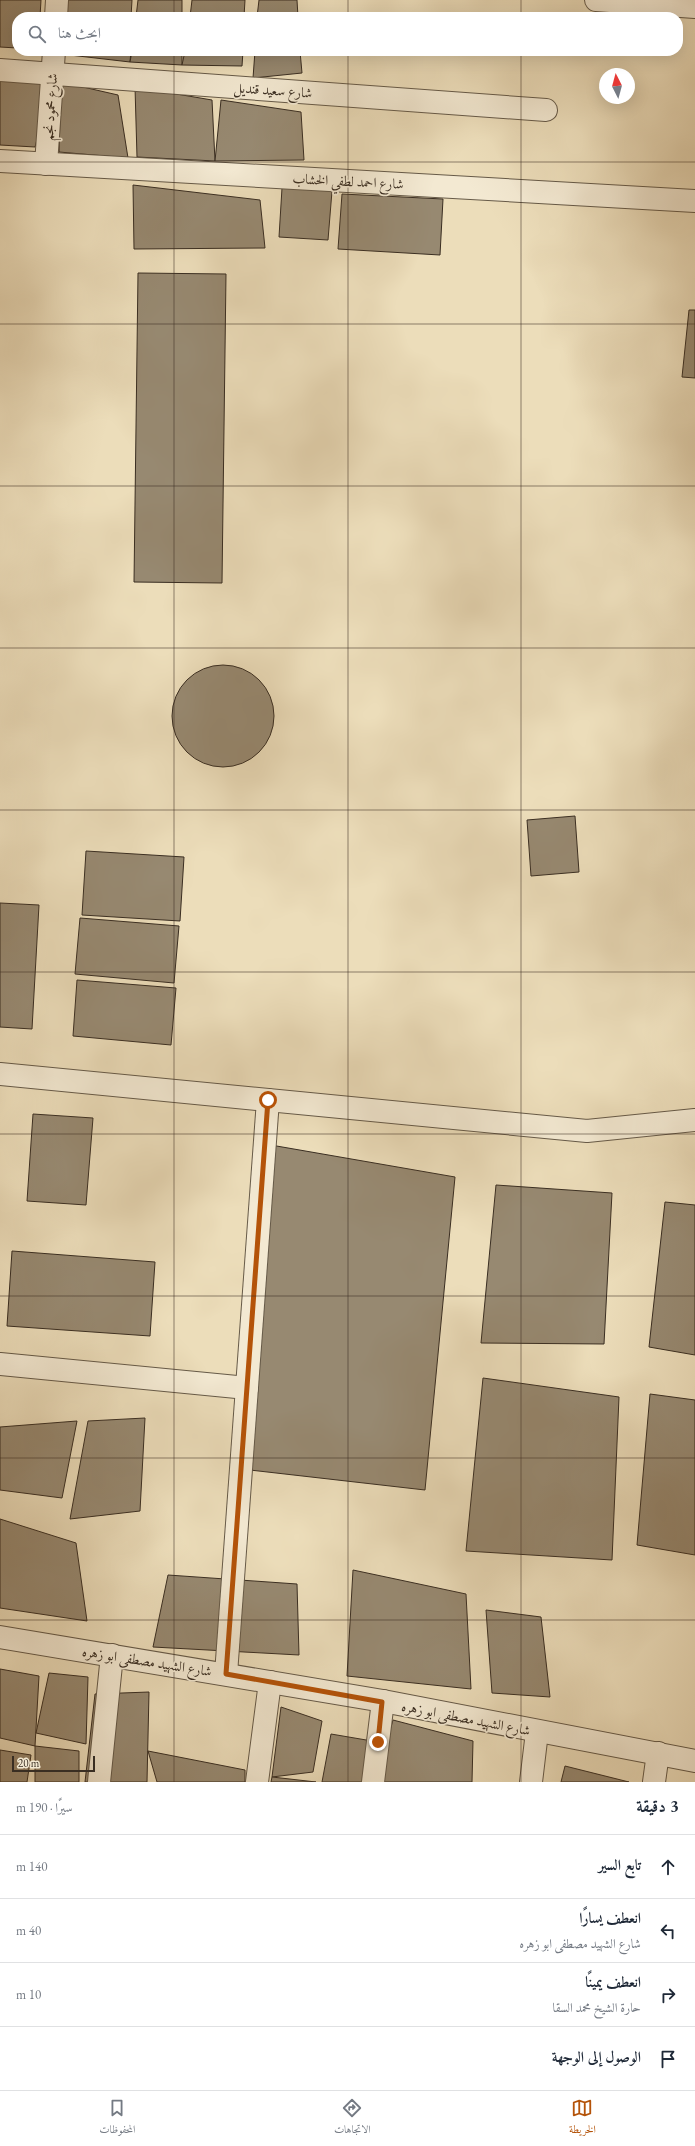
<!DOCTYPE html>
<html lang="ar">
<head>
<meta charset="utf-8">
<style>
  :root { --surface:#fff; --page:#f6f6f7; --text:#1f2937; --muted:#747a83; --line:#e0e1e3; --accent:#b45309 }
  body { margin:0; font-family:"EB Garamond",Amiri,serif; background:var(--page); color:var(--text); direction:rtl }
  .compass { position:absolute; left:599px; top:68px; width:36px; height:36px; border-radius:50%; background:var(--surface); box-shadow:0 4px 16px #0002; rotate:354deg }
  .scale { position:absolute; left:12px; bottom:10px; width:83px; box-sizing:border-box; padding-left:4px; border:2px solid #3a2e22; border-top:0; font-size:11px; line-height:14px; white-space:nowrap; color:#3a2e22; -webkit-text-stroke:3px #f3e9d2; paint-order:stroke }
  .stop { position:absolute; width:12px; height:12px; margin:-9px; border:3px solid #b45309; border-radius:50%; background:#fff }
  .stop.end { background:#b45309; border-color:#fff; box-shadow:0 1px 4px #0008 }
  .list { margin:0; padding:0; list-style:none }
  h2 { display:flex; justify-content:space-between; align-items:center; height:52px; margin:0; padding:0 16px; font-size:17px }
  h2 small { font-size:13px; font-weight:400; color:var(--muted) }
  .list li { display:grid; grid-template-columns:26px 1fr auto; gap:12px; align-items:center; box-sizing:border-box; height:64px; padding:0 16px; border-top:1px solid var(--line) }
  .list b { display:block; font-size:15px; white-space:nowrap }
  .list p { margin:0; font-size:13px; white-space:nowrap; color:var(--muted) }
  .list em { font-size:13px; font-style:normal; color:var(--muted) }
  .icon { flex:none; width:22px; height:22px; fill:none; stroke:currentColor; stroke-width:2; stroke-linecap:round; stroke-linejoin:round }
  .map { position:relative; flex:none; width:695px; height:1782px; overflow:hidden; direction:ltr }
  .search { position:absolute; background:var(--surface); box-shadow:0 4px 16px #0002; left:12px; right:12px; top:12px; height:44px; display:flex; align-items:center; gap:10px; box-sizing:border-box; padding:0 14px; border-radius:16px; color:var(--muted); font-size:15px }
  .sheet { height:308px; background:var(--surface) }
  nav { display:flex; justify-content:space-around; align-items:center; box-sizing:border-box; height:56px; border-top:1px solid var(--line); background:var(--surface); font-size:11px; color:var(--muted) }
  nav a { display:grid; justify-items:center; gap:2px }
  nav .on { color:var(--accent) }
  .map>svg:first-child { display:block }
  .building { fill:#978971; stroke:#3a2e22 }
  .lines { fill:none; stroke-linecap:round; stroke-linejoin:round }
  .minor-casing { stroke:#665a48; stroke-width:24 }
  .minor { stroke:#f3e9d2; stroke-width:22 }
  .route { stroke:#b45309; stroke-width:5 }
  .grid { fill:none; stroke:#3a2e22; stroke-width:1; stroke-opacity:0.55 }
  .labels { text-anchor:middle; dominant-baseline:central; stroke-width:3.5; stroke-linejoin:round; paint-order:stroke }
  .street-label { font-size:14px; fill:#3a2e22; stroke:#f3e9d2 }
</style>
</head>
<body>
<div class="map">
<svg width="695" height="1782" viewBox="0 0 695 1782">
  <rect width="100%" height="100%" fill="#ecddba"/>
  <filter id="stains"><feTurbulence type="fractalNoise" baseFrequency=".005" numOctaves="4"/><feColorMatrix values="0 0 0 0 .2 0 0 0 0 .09 0 0 0 0 .02 0 0 0 .5 -.17"/></filter>
  <radialGradient id="worn" r=".72"><stop offset=".6" stop-color="#630" stop-opacity="0"/><stop offset="1" stop-color="#630" stop-opacity=".3"/></radialGradient>
  <g class="building">
    <polygon points="0,0 41,0 40,17 17,17 17,48 0,47"/>
    <polygon points="66,0 132,0 131,17 64,17"/>
    <polygon points="138,0 182,0 182,17 136,17"/>
    <polygon points="192,0 245,0 244,17 190,17"/>
    <polygon points="259,0 297,0 298,17 257,17"/>
    <polygon points="61,51 131,51 130,62 61,54"/>
    <polygon points="132,51 182,51 182,65 130,62"/>
    <polygon points="185,51 243,51 242,66 182,65"/>
    <polygon points="255,51 300,51 302,73 253,78"/>
    <polygon points="0,78 52,83 35,147 0,145"/>
    <polygon points="61,82 118,95 128,158 59,152"/>
    <polygon points="135,87 212,100 215,161 137,157"/>
    <polygon points="221,100 301,112 304,160 215,161"/>
    <polygon points="133,185 260,200 265,248 134,249"/>
    <polygon points="282,188 332,191 328,240 279,237"/>
    <polygon points="342,194 443,199 440,255 338,249"/>
    <polygon points="138,273 226,274 222,583 134,582"/>
    <polygon points="689,310 695,310 695,378 682,377"/>
    <circle cx="223" cy="716" r="51"/>
    <polygon points="575,816 579,872 531,876 527,820"/>
    <polygon points="86,851 184,857 180,921 82,915"/>
    <polygon points="0,903 39,905 32,1029 0,1027"/>
    <polygon points="80,918 179,926 174,983 75,974"/>
    <polygon points="77,980 176,988 171,1045 73,1036"/>
    <polygon points="33,1114 93,1118 86,1205 27,1201"/>
    <polygon points="265,1144 455,1177 425,1490 241,1469"/>
    <polygon points="496,1185 612,1193 604,1344 481,1343"/>
    <polygon points="665,1202 695,1205 695,1355 649,1347"/>
    <polygon points="12,1251 155,1262 150,1336 7,1326"/>
    <polygon points="483,1378 619,1397 612,1560 466,1551"/>
    <polygon points="650,1394 695,1400 695,1555 637,1545"/>
    <polygon points="145,1418 140,1511 70,1519 88,1421"/>
    <polygon points="77,1421 62,1498 0,1490 0,1427"/>
    <polygon points="0,1519 76,1543 87,1621 0,1608"/>
    <polygon points="353,1570 466,1594 471,1689 347,1676"/>
    <polygon points="168,1575 297,1584 299,1655 153,1647"/>
    <polygon points="486,1610 541,1617 550,1697 492,1693"/>
    <polygon points="0,1669 39,1676 35,1746 0,1738"/>
    <polygon points="49,1673 88,1677 86,1744 36,1733"/>
    <polygon points="149,1692 147,1782 85,1782 95,1694"/>
    <polygon points="281,1707 322,1721 313,1772 272,1777"/>
    <polygon points="393,1720 473,1741 472,1782 375,1782"/>
    <polygon points="331,1734 378,1742 367,1782 322,1782"/>
    <polygon points="35,1746 79,1751 79,1782 35,1782"/>
    <polygon points="0,1750 31,1755 27,1782 0,1782"/>
    <polygon points="148,1751 245,1770 245,1782 157,1782"/>
    <polygon points="565,1766 629,1782 561,1782"/>
    <polygon points="272,1777 316,1782 271,1782"/>
  </g>
  <g class="lines">
    <g class="minor-casing">
      <g id="minor">
        <polyline points="596,0 695,7"/>
        <polyline points="56,17 57,0"/>
        <polyline points="0,70 546,110"/>
        <polyline points="0,161 695,201"/>
        <polyline points="46,164 54,51"/>
        <polyline points="0,1074 587,1131 695,1120"/>
        <polyline points="0,1364 247,1388"/>
        <polyline points="0,1637 383,1701 695,1761"/>
        <polyline points="226,1674 268,1100"/>
        <polyline points="99,1782 112,1655"/>
        <polyline points="257,1782 270,1682"/>
        <polyline points="373,1782 383,1701"/>
        <polyline points="531,1782 537,1732"/>
        <polyline points="654,1782 658,1753"/>
      </g>
    </g>
    <use href="#minor" class="minor"/>
  </g>
  <g class="lines">
    <polyline class="route" points="268,1100 226,1674 382,1702 378,1742"/>
  </g>
  <path class="grid" d="M174,0V17M348,0V17M521,0V17M174,51V1782M348,51V1782M521,51V1782M0,162H695M0,324H695M0,486H695M0,648H695M0,810H695M0,972H695M0,1134H695M0,1296H695M0,1458H695M0,1620H695"/>
  <g class="labels">
    <g class="street-label">
      <text transform="translate(273 90) rotate(4)">شارع سعيد قنديل</text>
      <text transform="translate(50 107) rotate(-86)">شارع محمود نجم</text>
      <text transform="translate(348 181) rotate(3)">شارع احمد لطفي الخشاب</text>
      <text transform="translate(147 1661) rotate(9)">شارع الشهيد مصطفى ابو زهره</text>
      <text transform="translate(466 1718) rotate(11)">شارع الشهيد مصطفى ابو زهره</text>
    </g>
  </g>
  <rect width="100%" height="100%" filter="url(#stains)"/>
  <rect width="100%" height="100%" fill="url(#worn)"/>
</svg>
<svg class="compass" viewBox="-18 -18 36 36"><path d="M0-13l5 13h-10z" fill="#e53935"/><path d="M0 13l5-13h-10z" fill="#747a83"/></svg>
<div class="scale">20 m</div>
<div class="stop" style="left:268px;top:1100px"></div>
<div class="stop end" style="left:378px;top:1742px"></div>
<div class="search"><svg class="icon" aria-label="search" viewBox="0 0 24 24"><circle cx="10" cy="10" r="6"/><path d="M15 15l6 6"/></svg>ابحث هنا</div>
</div>
<section class="sheet">
<h2>3 دقيقة<small>سيرًا · 190 m</small></h2>
<ul class="list">
<li><svg class="icon" aria-label="ahead" viewBox="0 0 24 24"><path d="M12 20V5M6 11l6-6 6 6"/></svg><div><b>تابع السير</b></div><em>140 m</em></li>
<li><svg class="icon" aria-label="left" viewBox="0 0 24 24"><path d="M17 20v-9H6M10 6l-5 5 5 5"/></svg><div><b>انعطف يسارًا</b><p>شارع الشهيد مصطفى ابو زهره</p></div><em>40 m</em></li>
<li><svg class="icon" aria-label="right" viewBox="0 0 24 24"><path d="M7 20v-9h11M14 6l5 5-5 5"/></svg><div><b>انعطف يمينًا</b><p>حارة الشيخ محمد السقا</p></div><em>10 m</em></li>
<li><svg class="icon" aria-label="arrive" viewBox="0 0 24 24"><path d="M6 21V4h12l-3 4 3 4H6"/></svg><div><b>الوصول إلى الوجهة</b></div></li>
</ul>
</section>
<nav>
<a class="on"><svg class="icon" aria-label="map" viewBox="0 0 24 24"><path d="M3 6l6-2 6 2 6-2v14l-6 2-6-2-6 2zM9 4v14M15 6v14"/></svg>الخريطة</a>
<a><svg class="icon" aria-label="directions" viewBox="0 0 24 24"><path d="M12 3l9 9-9 9-9-9zM9 14v-3h6M13 9l2 2-2 2"/></svg>الاتجاهات</a>
<a><svg class="icon" aria-label="saved" viewBox="0 0 24 24"><path d="M7 4h10v16l-5-4-5 4z"/></svg>المحفوظات</a>
</nav>
</body>
</html>
